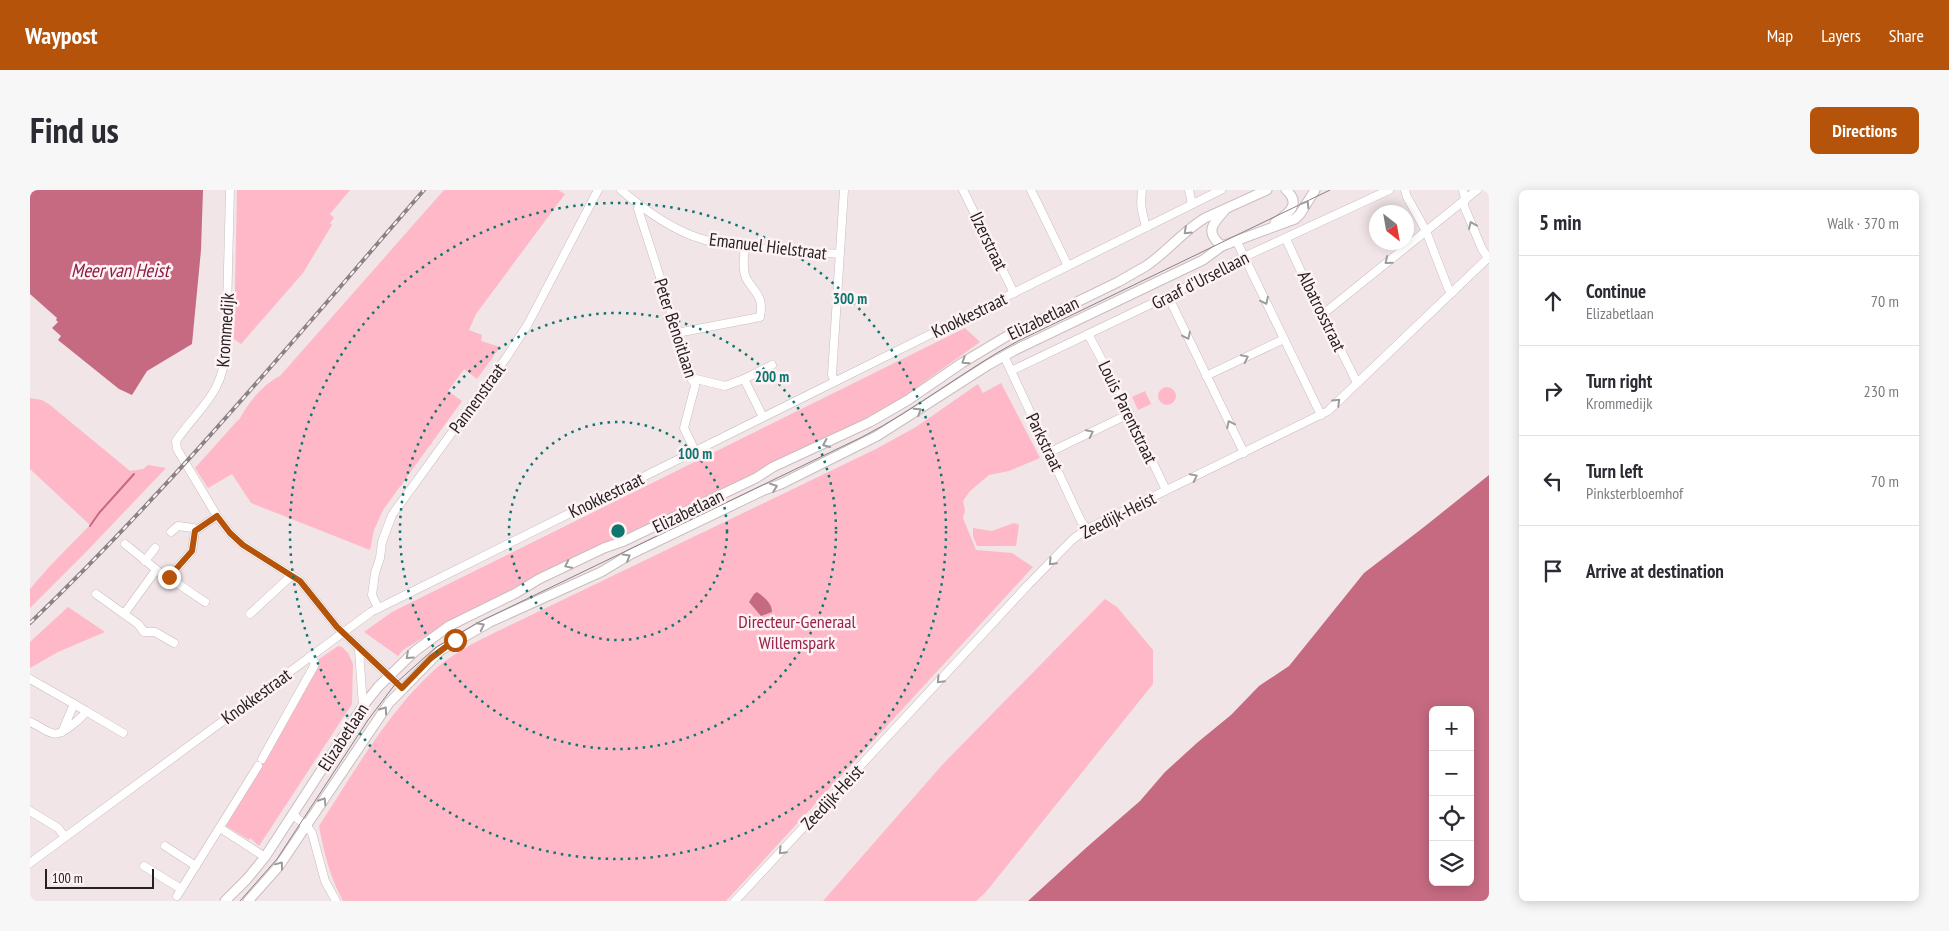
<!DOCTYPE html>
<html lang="en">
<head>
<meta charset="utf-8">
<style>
  :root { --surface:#fff; --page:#f7f7f7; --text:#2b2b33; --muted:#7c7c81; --line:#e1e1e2; --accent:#b45309 }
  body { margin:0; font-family:"PT Sans Narrow",sans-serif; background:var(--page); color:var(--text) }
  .controls { position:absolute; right:15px; bottom:15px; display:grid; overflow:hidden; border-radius:8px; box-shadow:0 2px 12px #0003 }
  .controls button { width:45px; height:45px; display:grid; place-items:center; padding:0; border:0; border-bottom:1px solid var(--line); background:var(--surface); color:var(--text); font:25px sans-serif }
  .compass { position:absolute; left:1339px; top:15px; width:45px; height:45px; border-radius:50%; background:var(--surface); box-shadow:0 2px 12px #0003; rotate:149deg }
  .scale { position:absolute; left:15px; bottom:12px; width:109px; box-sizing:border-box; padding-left:5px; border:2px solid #262223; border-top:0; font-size:14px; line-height:18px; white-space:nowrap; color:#262223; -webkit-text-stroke:4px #fef2f4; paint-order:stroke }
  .stop { position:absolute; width:15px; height:15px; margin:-11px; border:4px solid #b45309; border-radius:50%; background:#fff }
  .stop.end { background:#b45309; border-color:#fff; box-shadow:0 1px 5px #0008 }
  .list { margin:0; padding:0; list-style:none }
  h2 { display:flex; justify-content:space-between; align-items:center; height:65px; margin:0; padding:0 20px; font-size:21px }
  h2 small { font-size:16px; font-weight:400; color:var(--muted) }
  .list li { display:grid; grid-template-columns:32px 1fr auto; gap:15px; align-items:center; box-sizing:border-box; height:90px; padding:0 20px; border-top:1px solid var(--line) }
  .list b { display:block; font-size:19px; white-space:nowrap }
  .list p { margin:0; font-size:16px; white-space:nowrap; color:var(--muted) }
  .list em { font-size:16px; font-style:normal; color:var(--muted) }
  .icon { flex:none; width:28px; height:28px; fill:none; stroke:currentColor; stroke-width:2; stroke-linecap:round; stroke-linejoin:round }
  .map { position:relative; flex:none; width:1459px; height:711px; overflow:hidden; border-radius:8px }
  header { display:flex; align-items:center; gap:30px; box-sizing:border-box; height:70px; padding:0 25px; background:var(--accent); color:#fff }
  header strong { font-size:24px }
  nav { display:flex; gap:28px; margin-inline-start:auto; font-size:18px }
  .intro { display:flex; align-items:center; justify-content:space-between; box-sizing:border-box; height:120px; padding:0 30px }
  h1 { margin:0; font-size:35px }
  .button { padding:12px 22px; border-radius:8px; background:var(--accent); color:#fff; font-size:18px; font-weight:700 }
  main { display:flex; gap:30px; padding:0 30px }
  aside { flex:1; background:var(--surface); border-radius:8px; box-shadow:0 2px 12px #0003 }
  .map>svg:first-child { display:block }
  .green { fill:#feb8c7 }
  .water { fill:#c56a81; fill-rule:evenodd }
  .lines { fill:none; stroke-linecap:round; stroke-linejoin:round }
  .stream { stroke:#c56a81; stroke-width:2 }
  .minor-casing { stroke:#c9bdbf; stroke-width:9 }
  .major-casing { stroke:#c9bdbf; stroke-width:11 }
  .minor { stroke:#fff; stroke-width:8 }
  .major { stroke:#fff; stroke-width:9 }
  .tram { stroke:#8a8283; stroke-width:1 }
  .rail-casing { stroke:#8a8283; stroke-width:4 }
  .rail { stroke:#fef2f4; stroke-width:2; stroke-dasharray:5.5; stroke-linecap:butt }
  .oneway { stroke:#9d9c9c }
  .route { stroke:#b45309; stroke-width:6 }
  .ring { fill:none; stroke:#0f766e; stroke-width:2.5; stroke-dasharray:2.5 5 }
  .labels { text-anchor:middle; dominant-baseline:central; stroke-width:5; stroke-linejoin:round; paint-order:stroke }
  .street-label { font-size:18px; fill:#262223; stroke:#fef2f4 }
  .park-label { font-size:18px; fill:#93244a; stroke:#fef2f4 }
  .water-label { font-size:19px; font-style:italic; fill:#8c1d44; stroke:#fef2f4 }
  .centre { fill:#0f766e; stroke:#fef2f4; stroke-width:2.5 }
  .ring-label { font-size:15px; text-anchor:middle; font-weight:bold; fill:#0f766e; stroke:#fef2f4; stroke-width:5; stroke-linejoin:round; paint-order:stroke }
</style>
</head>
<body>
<header>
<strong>Waypost</strong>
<nav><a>Map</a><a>Layers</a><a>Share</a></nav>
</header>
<div class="intro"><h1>Find us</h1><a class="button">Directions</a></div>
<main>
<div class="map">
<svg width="1459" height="711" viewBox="0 0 1459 711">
  <rect width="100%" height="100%" fill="#f1e5e7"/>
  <g class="green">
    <polygon points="207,0 320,0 300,24 304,28 300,33 302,35 273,83 211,154 204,149"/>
    <path d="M414,0H528L535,4L446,124L439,140L452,145L451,151L470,157L447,189L434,179L418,201L432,211L353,320L344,340L340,360L221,313L202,284L178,298L165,278L208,230H209C218,213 233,194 250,186Z"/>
    <polygon points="935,138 950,152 866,212 810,242 428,426 373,460 368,466 334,442 362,422 378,414"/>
    <path d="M971,193L1010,268L979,281L959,285L940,301L933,311L935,320L933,328L946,360L982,363L1003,377L696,711H313C300,687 294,663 289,636C323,584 354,528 400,484C419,465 444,453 468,441L846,259L886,237L948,194L953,203Z"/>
    <circle cx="1137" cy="206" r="9"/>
    <polygon points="1115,201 1121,214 1108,220 1102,207"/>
    <polygon points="0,208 12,210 20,215 100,281 113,279 118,275 136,278 56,362 0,418 0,399 19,377 60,335 0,279"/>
    <polygon points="984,333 989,335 986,356 947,356 943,346 943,338 962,341"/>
    <polygon points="1075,409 1087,417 1123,460 1123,494 955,703 946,711 793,711 913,574"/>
    <polygon points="38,417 75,442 28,462 0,478 0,452"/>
    <polygon points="308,456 312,457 318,463 323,474 322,514 229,656 220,648 219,650 196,636 289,476 289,469"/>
  </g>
  <g class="water">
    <polygon points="0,0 173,0 171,60 162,154 117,181 102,205 89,199 28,150 31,146 22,138 28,132 26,130 27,128 0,104"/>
    <path d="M1459,285V711H998L1057,657L1110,611L1135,582L1168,552L1201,525L1229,496L1259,476L1334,383L1394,337ZM1403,520H1440V692H1403Z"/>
    <path d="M727,402C734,407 742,413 742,422L731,426L719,412L724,404Z"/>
  </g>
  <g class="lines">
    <polyline class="stream" points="60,336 69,323 104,284"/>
    <g class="minor-casing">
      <g id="minor">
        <path d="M200,0L196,158C193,205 170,216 146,251L147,259L187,326L200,343L213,355L270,391L307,437L372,498"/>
        <path d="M591,0C611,17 634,34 658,44C697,61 765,60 809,64"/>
        <polyline points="933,0 984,103"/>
        <polyline points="1001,0 1038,76"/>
        <path d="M1112,0C1110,17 1112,21 1116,37"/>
        <polyline points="1159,0 1162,14"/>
        <polyline points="1375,0 1377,7 1396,41 1418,98 1422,103"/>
        <polyline points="1433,0 1435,9 1434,16 1452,59 1458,68"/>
        <polyline points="610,15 608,19 665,196 654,238 665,261"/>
        <polyline points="1256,49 1280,101 1293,124 1327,193"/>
        <polyline points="1207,52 1291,225"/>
        <polyline points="1138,106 1214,263"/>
        <polyline points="1293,124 1447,0"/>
        <path d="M647,143L730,127C734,105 725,104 716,88C712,79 714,66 715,56"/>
        <polyline points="1058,144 1091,206 1136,300"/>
        <polyline points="974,166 1051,331 1057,339"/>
        <polyline points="981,181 1148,101 1214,67 1359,0"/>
        <polyline points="1176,186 1254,149"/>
        <polyline points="714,189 733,227"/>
        <polyline points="662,190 666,189 695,196 714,189 742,175"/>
        <polyline points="805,191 802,185 814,0"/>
        <polyline points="1020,262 1099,224"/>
        <polyline points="141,342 148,336 163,338 165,341 187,326"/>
        <path d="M95,354L133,385C141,387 166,407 175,412"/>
        <polyline points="115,371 125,358"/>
        <polyline points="139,387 162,361 165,341"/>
        <polyline points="66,404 108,434 114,442 125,442 144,453"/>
        <polyline points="348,418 342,405 345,383 350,368 352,352 362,325 476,168 498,134 568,0"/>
        <polyline points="94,424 126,380"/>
        <polyline points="220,424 262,385"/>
        <polyline points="329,460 333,516"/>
        <polyline points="0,489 44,514"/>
        <polyline points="56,521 93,543"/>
        <path d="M0,532C19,540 22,552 42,535C47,531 53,527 56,521L44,514L32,542"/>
        <polyline points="232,569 284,476 284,471 280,466"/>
        <polyline points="0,621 28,638 35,647"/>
        <polyline points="263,625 277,636 282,643 295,691 306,711"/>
        <polyline points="190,638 235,667"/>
        <polyline points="135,656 166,676"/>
        <polyline points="0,673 341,422 1191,0"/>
        <polyline points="114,676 151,699"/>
        <polyline points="147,706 228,576"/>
        <polyline points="705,711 998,395 1043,349 1057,339 1298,221 1459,67"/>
      </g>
    </g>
    <g class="major-casing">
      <g id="major">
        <path d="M1245,33C1256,25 1273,15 1256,0"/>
        <path d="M1192,56C1174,42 1183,33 1195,20"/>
        <path d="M195,711L217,689L235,667L333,516L348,497L385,461L419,436L486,403L509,389L574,358L594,351L726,288L743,277L840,232L878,210L932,173L977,146L1088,92L1116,76C1137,62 1153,41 1175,28L1237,0"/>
        <polyline points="218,711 249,676 359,513 411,460 460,432 571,382 601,364 734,300 751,294 847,246 958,175 985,160 1173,70 1192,56 1265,29 1270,24 1285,0"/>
      </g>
    </g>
    <use href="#minor" class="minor"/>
    <use href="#major" class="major"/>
    <path class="tram" d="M210,711L247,669L338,530L366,493L405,458L447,433L832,247C887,219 934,180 988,151L1300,0"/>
    <g class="rail-casing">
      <path id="rail" d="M0,433C141,298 266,147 394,0"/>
    </g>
    <use href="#rail" class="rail"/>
  </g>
  <defs><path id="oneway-chevron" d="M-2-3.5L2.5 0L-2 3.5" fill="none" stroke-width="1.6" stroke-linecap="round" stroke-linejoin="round" transform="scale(1.25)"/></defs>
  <g class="oneway">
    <use href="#oneway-chevron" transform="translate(1276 14) rotate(-59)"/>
    <use href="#oneway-chevron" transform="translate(1442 35) rotate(-113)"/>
    <use href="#oneway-chevron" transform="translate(1157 41) rotate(137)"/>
    <use href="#oneway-chevron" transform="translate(1358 71) rotate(141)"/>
    <use href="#oneway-chevron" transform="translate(1235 111) rotate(64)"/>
    <use href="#oneway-chevron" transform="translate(1157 146) rotate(65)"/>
    <use href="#oneway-chevron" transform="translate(1215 168) rotate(-26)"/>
    <use href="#oneway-chevron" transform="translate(935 171) rotate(147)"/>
    <use href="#oneway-chevron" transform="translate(1307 212) rotate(-44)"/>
    <use href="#oneway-chevron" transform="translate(888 221) rotate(-33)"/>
    <use href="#oneway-chevron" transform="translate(1200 234) rotate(-116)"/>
    <use href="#oneway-chevron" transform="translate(1060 243) rotate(-26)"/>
    <use href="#oneway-chevron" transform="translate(796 254) rotate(155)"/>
    <use href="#oneway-chevron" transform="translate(1164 287) rotate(-26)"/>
    <use href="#oneway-chevron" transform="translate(744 297) rotate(-21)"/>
    <use href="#oneway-chevron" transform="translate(597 367) rotate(-30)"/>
    <use href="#oneway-chevron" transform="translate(1022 372) rotate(133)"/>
    <use href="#oneway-chevron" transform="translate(538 375) rotate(154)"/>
    <use href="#oneway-chevron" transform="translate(451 436) rotate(-27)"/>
    <use href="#oneway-chevron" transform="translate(379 466) rotate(138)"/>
    <use href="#oneway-chevron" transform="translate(910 490) rotate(133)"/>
    <use href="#oneway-chevron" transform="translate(354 520) rotate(-54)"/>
    <use href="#oneway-chevron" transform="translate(293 611) rotate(-58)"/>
    <use href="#oneway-chevron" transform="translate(752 661) rotate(133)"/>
    <use href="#oneway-chevron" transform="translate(250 675) rotate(-53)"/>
  </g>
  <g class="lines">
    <polyline class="route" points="139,387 162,361 165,341 187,326 200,343 213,355 270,391 307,437 372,498 401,468 425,450"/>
  </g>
  <g class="ring">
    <circle cx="588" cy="341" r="109"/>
    <circle cx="588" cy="341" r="218"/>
    <circle cx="588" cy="341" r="328"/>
  </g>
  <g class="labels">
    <g class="street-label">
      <text transform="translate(959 51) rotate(64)">IJzerstraat</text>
      <text transform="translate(738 56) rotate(7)">Emanuel Hielstraat</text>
      <text transform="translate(1170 90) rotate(-27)">Graaf d'Ursellaan</text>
      <text transform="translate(1292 121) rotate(64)">Albatrosstraat</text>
      <text transform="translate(939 125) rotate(-26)">Knokkestraat</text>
      <text transform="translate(1013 128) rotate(-26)">Elizabetlaan</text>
      <text transform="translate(646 138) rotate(72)">Peter Benoitlaan</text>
      <text transform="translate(195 140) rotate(-86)">Krommedijk</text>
      <text transform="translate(447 208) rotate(-54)">Pannenstraat</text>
      <text transform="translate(1098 222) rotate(64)">Louis Parentstraat</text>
      <text transform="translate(1015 252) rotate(64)">Parkstraat</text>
      <text transform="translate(576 305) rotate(-26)">Knokkestraat</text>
      <text transform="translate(658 321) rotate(-26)">Elizabetlaan</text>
      <text transform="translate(1088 325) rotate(-27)">Zeedijk-Heist</text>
      <text transform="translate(226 506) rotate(-36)">Knokkestraat</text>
      <text transform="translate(313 547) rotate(-57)">Elizabetlaan</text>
      <text transform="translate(802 607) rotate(-47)">Zeedijk-Heist</text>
    </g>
    <g class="park-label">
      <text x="767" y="431">Directeur-Generaal<tspan x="767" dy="21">Willemspark</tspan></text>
    </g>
    <g class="water-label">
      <text x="90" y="80">Meer van Heist</text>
    </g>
  </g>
  <circle cx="588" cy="341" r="8" class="centre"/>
  <g class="ring-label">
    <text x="820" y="114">300 m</text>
    <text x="742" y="192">200 m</text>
    <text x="665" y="269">100 m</text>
  </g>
</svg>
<div class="controls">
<button>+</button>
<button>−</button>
<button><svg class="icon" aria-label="locate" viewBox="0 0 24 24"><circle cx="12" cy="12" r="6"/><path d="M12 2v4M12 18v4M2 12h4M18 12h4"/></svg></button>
<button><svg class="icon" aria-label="layers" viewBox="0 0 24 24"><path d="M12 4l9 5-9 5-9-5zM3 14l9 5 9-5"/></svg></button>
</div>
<svg class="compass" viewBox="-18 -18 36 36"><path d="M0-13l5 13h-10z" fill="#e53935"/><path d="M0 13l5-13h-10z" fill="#7c7c81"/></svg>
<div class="scale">100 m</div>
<div class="stop" style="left:425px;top:450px"></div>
<div class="stop end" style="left:139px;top:387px"></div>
</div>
<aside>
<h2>5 min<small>Walk · 370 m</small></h2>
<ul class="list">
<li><svg class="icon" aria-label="ahead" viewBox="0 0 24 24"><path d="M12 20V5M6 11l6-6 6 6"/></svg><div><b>Continue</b><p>Elizabetlaan</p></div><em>70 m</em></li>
<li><svg class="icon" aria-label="right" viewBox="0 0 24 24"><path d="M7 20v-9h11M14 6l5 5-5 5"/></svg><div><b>Turn right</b><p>Krommedijk</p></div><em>230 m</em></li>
<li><svg class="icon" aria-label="left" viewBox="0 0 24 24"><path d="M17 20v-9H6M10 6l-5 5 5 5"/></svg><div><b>Turn left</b><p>Pinksterbloemhof</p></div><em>70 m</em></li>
<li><svg class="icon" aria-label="arrive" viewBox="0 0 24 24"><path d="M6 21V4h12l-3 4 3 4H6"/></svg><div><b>Arrive at destination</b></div></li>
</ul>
</aside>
</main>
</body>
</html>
